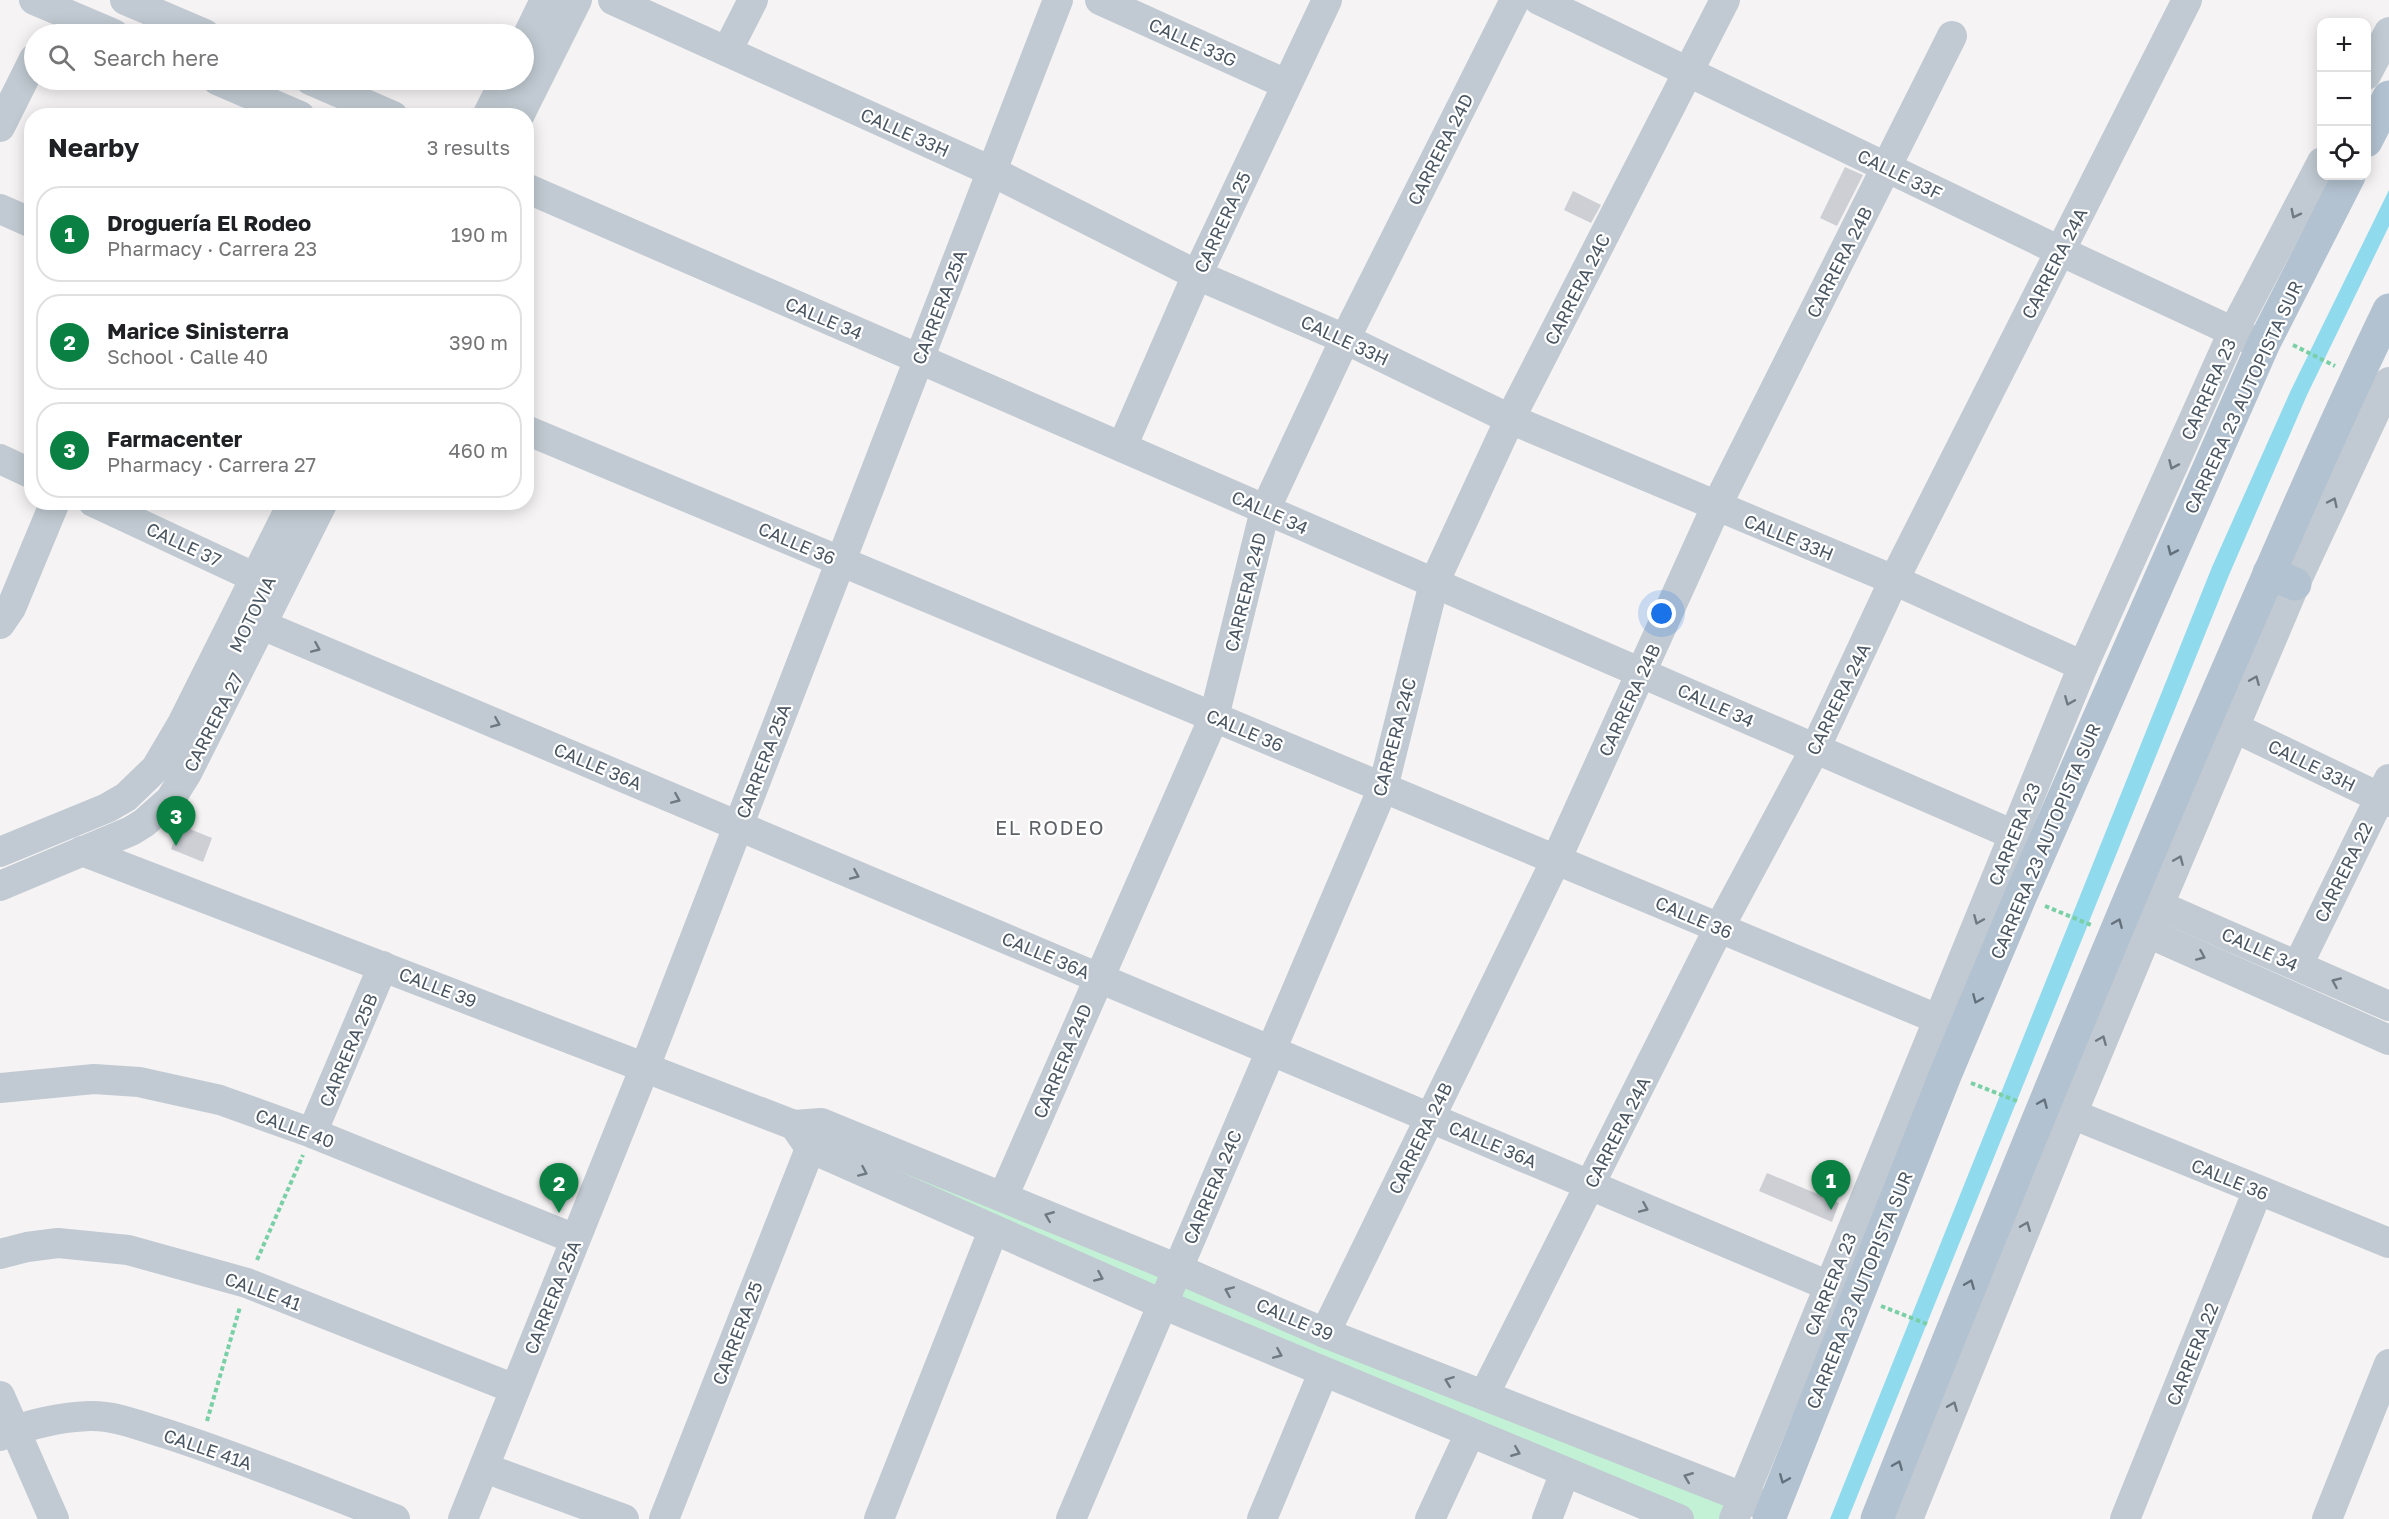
<!DOCTYPE html>
<html lang="en">
<head>
<meta charset="utf-8">
<style>
  :root { --surface:#fff; --page:#f6f6f6; --text:#202124; --muted:#757577; --line:#e0e0e0; --accent:#0b8043 }
  body { margin:0; font-family:"Golos Text",sans-serif; background:var(--page); color:var(--text) }
  .controls { position:absolute; right:18px; top:18px; display:grid; overflow:hidden; border-radius:12px; box-shadow:0 3px 15px #0003 }
  .controls button { width:54px; height:54px; display:grid; place-items:center; padding:0; border:0; border-bottom:2px solid var(--line); background:var(--surface); color:var(--text); font:30px sans-serif }
  .you { position:absolute; left:1662px; top:614px; width:21px; height:21px; margin:-15px; border:4px solid #fff; border-radius:50%; background:#1a73e8; box-shadow:0 0 0 9px #1a73e833 }
  .badge { display:grid; place-items:center; width:39px; height:39px; border-radius:50%; background:var(--accent); color:#fff; font-size:20px; font-weight:700 }
  .pin { position:absolute; translate:-50% -50px; filter:drop-shadow(0 2px 3px #0008) }
  .pin::after { content:''; position:absolute; top:32px; width:21px; height:18px; background:inherit; clip-path:polygon(0 0,100% 0,50% 100%) }
  .list { margin:0; padding:0; list-style:none }
  h2 { display:flex; justify-content:space-between; align-items:center; height:78px; margin:0; padding:0 24px; font-size:26px }
  h2 small { font-size:20px; font-weight:400; color:var(--muted) }
  .list li { display:grid; grid-template-columns:39px 1fr auto; gap:18px; align-items:center; box-sizing:border-box; height:96px; margin:0 12px 12px; padding:0 12px; border:2px solid var(--line); border-radius:24px }
  .list b { display:block; font-size:22px; white-space:nowrap }
  .list p { margin:0; font-size:20px; white-space:nowrap; color:var(--muted) }
  .list em { font-size:20px; font-style:normal; color:var(--muted) }
  .icon { flex:none; width:33px; height:33px; fill:none; stroke:currentColor; stroke-width:2; stroke-linecap:round; stroke-linejoin:round }
  .map { position:relative; flex:none; width:2389px; height:1519px; overflow:hidden }
  .search { position:absolute; background:var(--surface); box-shadow:0 3px 15px #0003; left:24px; top:24px; width:510px; height:66px; display:flex; align-items:center; gap:15px; box-sizing:border-box; padding:0 21px; border-radius:33px; color:var(--muted); font-size:22px }
  .panel { position:absolute; background:var(--surface); box-shadow:0 3px 15px #0003; left:24px; top:108px; width:510px; height:402px; border-radius:24px }
  .map>svg:first-child { display:block }
  .green { fill:#c3f1d5 }
  .water { fill:#90daee }
  .building { fill:#cdcfd5 }
  .lines { fill:none; stroke-linecap:round; stroke-linejoin:round }
  .path { stroke:#7ad0a6; stroke-width:4; stroke-dasharray:4.5 3; stroke-linecap:butt }
  .minor { stroke:#c1cad2; stroke-width:30 }
  .major { stroke:#b3c2d1; stroke-width:33 }
  .oneway { stroke:#6e7983 }
  .oneway2 { stroke:#64717d }
  .labels { text-anchor:middle; dominant-baseline:central; stroke-width:4.5; stroke-linejoin:round; paint-order:stroke }
  .street-label { font-size:18px; fill:#4a5661; stroke:#fff }
  .neighbourhood-label { font-size:20px; letter-spacing:1.5px; fill:#5f6368; stroke:#fff }
</style>
</head>
<body>
<div class="map">
<svg width="2389" height="1519" viewBox="0 0 2389 1519">
  <rect width="100%" height="100%" fill="#f5f3f3"/>
  <polygon class="green" points="821,1123 1743,1498 1734,1519 1679,1519 993,1231"/>
  <polygon class="water" points="2389,190 2389,226 2307,395 2229,575 1848,1519 1830,1519 2212,567 2291,390"/>
  <g class="building">
    <polygon points="1845,167 1863,175 1837,226 1820,218"/>
    <polygon points="1573,191 1601,205 1591,223 1564,210"/>
    <polygon points="180,825 212,838 203,862 171,849"/>
    <polygon points="1767,1173 1839,1203 1832,1222 1759,1191"/>
  </g>
  <g class="lines">
    <g class="path">
      <polyline points="2293,345 2335,366"/>
      <polyline points="2045,906 2091,925"/>
      <polyline points="1971,1083 2017,1101"/>
      <polyline points="257,1260 303,1155"/>
      <polyline points="1881,1306 1927,1324"/>
      <polyline points="207,1421 240,1307"/>
    </g>
    <g class="minor">
      <polyline points="34,0 114,34"/>
      <polyline points="125,0 205,34"/>
      <polyline points="613,0 991,171 1197,275 1345,339 1510,419 1894,580 2083,666"/>
      <polyline points="1100,0 1286,84"/>
      <polyline points="1539,0 2060,251 2251,340"/>
      <polyline points="524,43 545,0"/>
      <polyline points="727,51 753,0"/>
      <polyline points="2366,75 2389,32"/>
      <polyline points="217,80 300,116"/>
      <polyline points="310,80 393,116"/>
      <polyline points="487,116 505,80"/>
      <polyline points="519,116 577,0"/>
      <polyline points="0,127 34,59"/>
      <polyline points="526,188 2014,835"/>
      <polyline points="0,209 32,223"/>
      <polyline points="526,430 1964,1030"/>
      <polyline points="1122,447 1197,275 1327,0"/>
      <polyline points="0,459 32,474"/>
      <polyline points="93,502 241,571"/>
      <polyline points="0,624 11,608 55,502"/>
      <polyline points="262,625 1829,1286"/>
      <polyline points="2235,728 2389,802"/>
      <polyline points="82,851 794,1125 821,1123 1178,1269 1325,1333 1773,1509"/>
      <polyline points="0,852 107,808 126,797 156,768 182,724 293,502"/>
      <polyline points="0,886 131,831 144,823 170,800 187,773 323,502"/>
      <polyline points="2142,898 2389,1006"/>
      <polyline points="2148,933 2389,1040"/>
      <polyline points="2298,965 2389,779"/>
      <polyline points="0,1088 94,1079 139,1082 220,1100 312,1133 575,1239"/>
      <polyline points="2072,1114 2389,1243"/>
      <polyline points="794,1125 810,1148 1162,1304 1679,1519"/>
      <polyline points="312,1133 383,966"/>
      <polyline points="1003,1197 1214,717 1265,510 1345,339 1515,0"/>
      <polyline points="0,1254 27,1247 58,1243 128,1250 247,1283 515,1389"/>
      <polyline points="1325,1333 1556,860 1716,507 1952,36"/>
      <polyline points="1484,1395 1719,928 1815,749 1894,580 2187,0"/>
      <polyline points="0,1396 54,1519"/>
      <path d="M0,1436C26,1425 60,1417 89,1416C115,1415 140,1426 164,1433C242,1458 319,1490 395,1519"/>
      <polyline points="485,1468 624,1519"/>
      <polyline points="463,1519 645,1067 1058,0"/>
      <polyline points="664,1519 817,1131"/>
      <polyline points="879,1519 993,1231"/>
      <polyline points="1071,1519 1383,788 1434,583 1510,419 1725,0"/>
      <polyline points="1262,1519 1323,1373"/>
      <polyline points="1430,1519 1470,1433"/>
      <polyline points="1547,1519 1565,1472"/>
      <polyline points="1734,1519 2083,666 2233,332 2322,162"/>
      <polyline points="1908,1519 2072,1114 2159,905 2295,584 2389,382"/>
      <polyline points="2125,1519 2258,1190"/>
      <polyline points="2327,1519 2389,1364"/>
    </g>
    <g class="major">
      <polyline points="2366,141 2389,97"/>
      <polyline points="2269,573 2295,584"/>
      <polyline points="1769,1519 1946,1073 2021,895 2263,345 2349,176"/>
      <path d="M1877,1519C1981,1257 2087,997 2198,738C2260,595 2321,451 2389,310"/>
    </g>
  </g>
  <defs><path id="oneway-chevron" d="M-2-3.5L2.5 0L-2 3.5" fill="none" stroke-width="1.6" stroke-linecap="round" stroke-linejoin="round" transform="scale(1.5)"/></defs>
  <g class="oneway">
    <use href="#oneway-chevron" transform="translate(2295 214) rotate(117)"/>
    <use href="#oneway-chevron" transform="translate(2173 465) rotate(114)"/>
    <use href="#oneway-chevron" transform="translate(2333 502) rotate(-65)"/>
    <use href="#oneway-chevron" transform="translate(316 648) rotate(23)"/>
    <use href="#oneway-chevron" transform="translate(2255 680) rotate(-67)"/>
    <use href="#oneway-chevron" transform="translate(2069 701) rotate(112)"/>
    <use href="#oneway-chevron" transform="translate(496 723) rotate(23)"/>
    <use href="#oneway-chevron" transform="translate(676 799) rotate(23)"/>
    <use href="#oneway-chevron" transform="translate(2179 860) rotate(-67)"/>
    <use href="#oneway-chevron" transform="translate(855 875) rotate(23)"/>
    <use href="#oneway-chevron" transform="translate(1978 920) rotate(113)"/>
    <use href="#oneway-chevron" transform="translate(2201 956) rotate(24)"/>
    <use href="#oneway-chevron" transform="translate(2336 982) rotate(-156)"/>
    <use href="#oneway-chevron" transform="translate(2102 1040) rotate(-67)"/>
    <use href="#oneway-chevron" transform="translate(863 1172) rotate(24)"/>
    <use href="#oneway-chevron" transform="translate(1644 1208) rotate(23)"/>
    <use href="#oneway-chevron" transform="translate(1049 1216) rotate(-158)"/>
    <use href="#oneway-chevron" transform="translate(2026 1226) rotate(-68)"/>
    <use href="#oneway-chevron" transform="translate(1099 1277) rotate(24)"/>
    <use href="#oneway-chevron" transform="translate(1229 1291) rotate(-157)"/>
    <use href="#oneway-chevron" transform="translate(1278 1354) rotate(23)"/>
    <use href="#oneway-chevron" transform="translate(1449 1381) rotate(-159)"/>
    <use href="#oneway-chevron" transform="translate(1953 1406) rotate(-68)"/>
    <use href="#oneway-chevron" transform="translate(1516 1452) rotate(22)"/>
    <use href="#oneway-chevron" transform="translate(1688 1477) rotate(-158)"/>
  </g>
  <g class="oneway2">
    <use href="#oneway-chevron" transform="translate(2172 551) rotate(114)"/>
    <use href="#oneway-chevron" transform="translate(2118 923) rotate(-67)"/>
    <use href="#oneway-chevron" transform="translate(1977 999) rotate(113)"/>
    <use href="#oneway-chevron" transform="translate(2043 1103) rotate(-67)"/>
    <use href="#oneway-chevron" transform="translate(1970 1284) rotate(-68)"/>
    <use href="#oneway-chevron" transform="translate(1898 1465) rotate(-68)"/>
    <use href="#oneway-chevron" transform="translate(1784 1479) rotate(112)"/>
  </g>
  <g class="labels">
    <g class="street-label">
      <text transform="translate(1193 42) rotate(24)">CALLE 33G</text>
      <text transform="translate(905 132) rotate(24)">CALLE 33H</text>
      <text transform="translate(1440 149) rotate(-63)">CARRERA 24D</text>
      <text transform="translate(1900 174) rotate(26)">CALLE 33F</text>
      <text transform="translate(1222 222) rotate(-65)">CARRERA 25</text>
      <text transform="translate(1839 262) rotate(-63)">CARRERA 24B</text>
      <text transform="translate(2054 263) rotate(-63)">CARRERA 24A</text>
      <text transform="translate(1577 289) rotate(-63)">CARRERA 24C</text>
      <text transform="translate(939 307) rotate(-69)">CARRERA 25A</text>
      <text transform="translate(824 318) rotate(23)">CALLE 34</text>
      <text transform="translate(1345 340) rotate(25)">CALLE 33H</text>
      <text transform="translate(2208 389) rotate(-66)">CARRERA 23</text>
      <text transform="translate(2243 397) rotate(-65)">CARRERA 23 AUTOPISTA SUR</text>
      <text transform="translate(1270 512) rotate(24)">CALLE 34</text>
      <text transform="translate(1789 537) rotate(22)">CALLE 33H</text>
      <text transform="translate(797 543) rotate(23)">CALLE 36</text>
      <text transform="translate(184 544) rotate(25)">CALLE 37</text>
      <text transform="translate(1245 592) rotate(-76)">CARRERA 24D</text>
      <text transform="translate(252 614) rotate(-64)">MOTOVIA</text>
      <text transform="translate(1838 699) rotate(-64)">CARRERA 24A</text>
      <text transform="translate(1629 700) rotate(-65)">CARRERA 24B</text>
      <text transform="translate(1716 705) rotate(24)">CALLE 34</text>
      <text transform="translate(213 722) rotate(-63)">CARRERA 27</text>
      <text transform="translate(1245 730) rotate(23)">CALLE 36</text>
      <text transform="translate(1394 737) rotate(-75)">CARRERA 24C</text>
      <text transform="translate(763 761) rotate(-69)">CARRERA 25A</text>
      <text transform="translate(2312 765) rotate(26)">CALLE 33H</text>
      <text transform="translate(598 766) rotate(23)">CALLE 36A</text>
      <text transform="translate(2014 834) rotate(-68)">CARRERA 23</text>
      <text transform="translate(2045 841) rotate(-67)">CARRERA 23 AUTOPISTA SUR</text>
      <text transform="translate(2343 872) rotate(-64)">CARRERA 22</text>
      <text transform="translate(1694 917) rotate(23)">CALLE 36</text>
      <text transform="translate(2260 949) rotate(24)">CALLE 34</text>
      <text transform="translate(1046 955) rotate(23)">CALLE 36A</text>
      <text transform="translate(438 987) rotate(21)">CALLE 39</text>
      <text transform="translate(348 1050) rotate(-67)">CARRERA 25B</text>
      <text transform="translate(1062 1061) rotate(-67)">CARRERA 24D</text>
      <text transform="translate(295 1128) rotate(20)">CALLE 40</text>
      <text transform="translate(1617 1132) rotate(-63)">CARRERA 24A</text>
      <text transform="translate(1420 1138) rotate(-64)">CARRERA 24B</text>
      <text transform="translate(1493 1144) rotate(23)">CALLE 36A</text>
      <text transform="translate(2230 1179) rotate(22)">CALLE 36</text>
      <text transform="translate(1212 1187) rotate(-67)">CARRERA 24C</text>
      <text transform="translate(1830 1284) rotate(-68)">CARRERA 23</text>
      <text transform="translate(1859 1290) rotate(-68)">CARRERA 23 AUTOPISTA SUR</text>
      <text transform="translate(263 1291) rotate(20)">CALLE 41</text>
      <text transform="translate(552 1297) rotate(-68)">CARRERA 25A</text>
      <text transform="translate(1295 1319) rotate(23)">CALLE 39</text>
      <text transform="translate(737 1333) rotate(-69)">CARRERA 25</text>
      <text transform="translate(2192 1354) rotate(-68)">CARRERA 22</text>
      <text transform="translate(208 1449) rotate(19)">CALLE 41A</text>
    </g>
    <g class="neighbourhood-label">
      <text x="1050" y="827">EL RODEO</text>
    </g>
  </g>
</svg>
<div class="controls">
<button>+</button>
<button>−</button>
<button><svg class="icon" aria-label="locate" viewBox="0 0 24 24"><circle cx="12" cy="12" r="6"/><path d="M12 2v4M12 18v4M2 12h4M18 12h4"/></svg></button>
</div>
<div class="you"></div>
<div class="pin badge" style="left:1831px;top:1210px">1</div>
<div class="pin badge" style="left:559px;top:1213px">2</div>
<div class="pin badge" style="left:176px;top:846px">3</div>
<div class="search"><svg class="icon" aria-label="search" viewBox="0 0 24 24"><circle cx="10" cy="10" r="6"/><path d="M15 15l6 6"/></svg>Search here</div>
<section class="panel">
<h2>Nearby<small>3 results</small></h2>
<ul class="list">
<li><span class="badge">1</span><div><b>Droguería El Rodeo</b><p>Pharmacy · Carrera 23</p></div><em>190 m</em></li>
<li><span class="badge">2</span><div><b>Marice Sinisterra</b><p>School · Calle 40</p></div><em>390 m</em></li>
<li><span class="badge">3</span><div><b>Farmacenter</b><p>Pharmacy · Carrera 27</p></div><em>460 m</em></li>
</ul>
</section>
</div>
</body>
</html>
